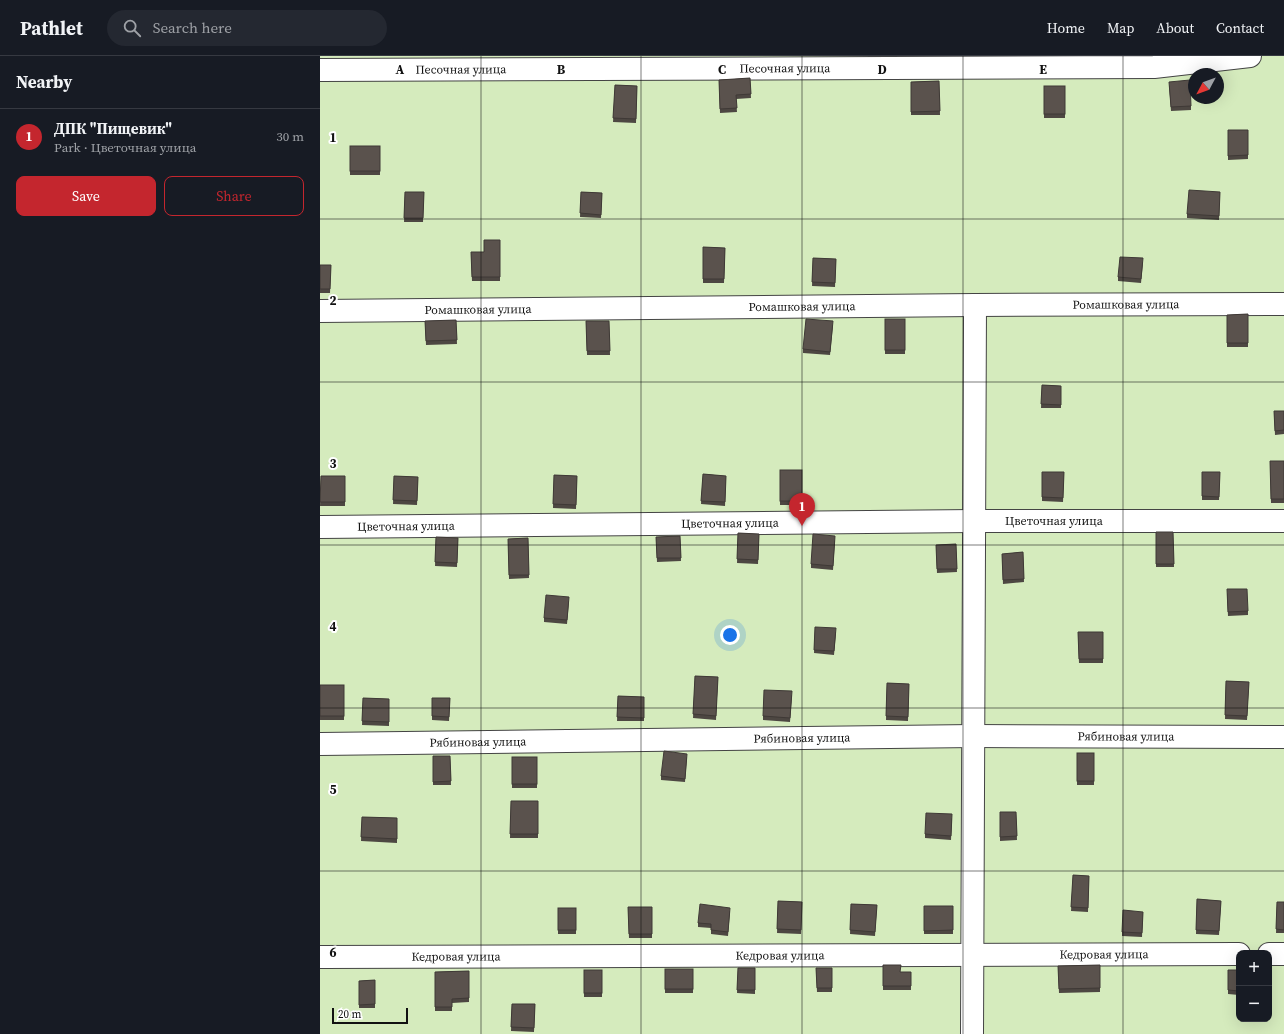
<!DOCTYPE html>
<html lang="en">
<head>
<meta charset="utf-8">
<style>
  :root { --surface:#171b24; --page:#242831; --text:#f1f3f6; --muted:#9ea1a6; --line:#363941; --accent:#c4262e }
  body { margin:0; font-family:"Source Serif 4",serif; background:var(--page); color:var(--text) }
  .controls { position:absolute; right:12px; bottom:12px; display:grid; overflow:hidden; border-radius:8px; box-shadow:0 4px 16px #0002 }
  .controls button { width:36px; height:36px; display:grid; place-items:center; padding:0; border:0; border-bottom:1px solid var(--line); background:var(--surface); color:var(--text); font:20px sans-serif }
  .compass { position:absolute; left:868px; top:12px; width:36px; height:36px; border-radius:50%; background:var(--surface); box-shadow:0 4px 16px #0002; rotate:229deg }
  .scale { position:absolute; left:12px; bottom:10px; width:76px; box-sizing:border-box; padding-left:4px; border:2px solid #111; border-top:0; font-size:11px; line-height:14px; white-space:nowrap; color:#111; -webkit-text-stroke:3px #fff; paint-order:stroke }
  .you { position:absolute; left:410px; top:579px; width:14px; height:14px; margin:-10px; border:3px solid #fff; border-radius:50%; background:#1a73e8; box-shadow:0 0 0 6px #1a73e833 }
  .badge { display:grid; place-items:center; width:26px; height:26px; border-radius:50%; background:var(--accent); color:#fff; font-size:13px; font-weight:700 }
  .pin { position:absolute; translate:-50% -33px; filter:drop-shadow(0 1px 2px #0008) }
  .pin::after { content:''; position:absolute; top:21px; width:14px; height:12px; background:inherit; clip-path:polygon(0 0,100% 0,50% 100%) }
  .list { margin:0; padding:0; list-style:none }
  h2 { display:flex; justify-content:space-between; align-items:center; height:52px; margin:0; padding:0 16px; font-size:17px }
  h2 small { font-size:13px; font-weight:400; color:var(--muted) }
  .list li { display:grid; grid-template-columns:26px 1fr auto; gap:12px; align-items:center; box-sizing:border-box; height:56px; padding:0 16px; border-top:1px solid var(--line) }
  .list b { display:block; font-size:15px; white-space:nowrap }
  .list p { margin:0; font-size:13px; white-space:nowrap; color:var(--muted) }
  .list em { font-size:13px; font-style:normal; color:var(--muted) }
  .actions { display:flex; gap:8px; padding:12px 16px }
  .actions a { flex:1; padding:9px 0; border:1px solid var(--accent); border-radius:8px; text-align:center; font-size:14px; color:var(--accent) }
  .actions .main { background:var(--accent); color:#fff }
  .icon { flex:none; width:22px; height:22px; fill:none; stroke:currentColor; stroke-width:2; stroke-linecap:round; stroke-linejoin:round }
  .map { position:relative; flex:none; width:964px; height:978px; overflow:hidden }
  header { display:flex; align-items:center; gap:24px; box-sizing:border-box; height:56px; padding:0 20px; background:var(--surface); border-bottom:1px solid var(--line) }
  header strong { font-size:19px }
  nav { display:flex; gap:22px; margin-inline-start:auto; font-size:14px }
  .search { width:280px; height:36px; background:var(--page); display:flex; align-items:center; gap:10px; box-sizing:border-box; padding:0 14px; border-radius:22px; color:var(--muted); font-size:15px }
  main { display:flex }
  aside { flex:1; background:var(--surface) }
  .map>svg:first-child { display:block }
  .green { fill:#d5ebbd; fill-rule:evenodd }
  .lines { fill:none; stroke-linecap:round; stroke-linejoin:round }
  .minor-casing { stroke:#444; stroke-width:24 }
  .minor { stroke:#fff; stroke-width:22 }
  .wall { fill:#4d4742 }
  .building { fill:#5a524d; stroke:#3f3936 }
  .grid { fill:none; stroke:#111; stroke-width:1; stroke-opacity:0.55 }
  .labels { text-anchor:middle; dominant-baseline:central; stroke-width:4; stroke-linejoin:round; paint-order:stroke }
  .street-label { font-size:12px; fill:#111; stroke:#fff }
  .grid-label { font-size:13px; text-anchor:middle; font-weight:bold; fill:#111; stroke:#fff; stroke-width:4; stroke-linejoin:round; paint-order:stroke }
</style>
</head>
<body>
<header>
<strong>Pathlet</strong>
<div class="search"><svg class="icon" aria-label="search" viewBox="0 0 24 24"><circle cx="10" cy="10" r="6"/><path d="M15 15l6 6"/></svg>Search here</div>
<nav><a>Home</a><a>Map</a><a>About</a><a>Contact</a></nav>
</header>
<main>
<aside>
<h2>Nearby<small></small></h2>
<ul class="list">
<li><span class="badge">1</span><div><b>ДПК &quot;Пищевик&quot;</b><p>Park · Цветочная улица</p></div><em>30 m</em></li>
</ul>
<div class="actions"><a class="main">Save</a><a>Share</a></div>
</aside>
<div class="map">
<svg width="964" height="978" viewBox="0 0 964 978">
  <rect width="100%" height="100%" fill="#fffdf5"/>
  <path class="green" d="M0,0H964V978H0ZM874,18H898V42H874ZM919,897H949V963H919Z"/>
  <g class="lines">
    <g class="minor-casing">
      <g id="minor">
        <path id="s1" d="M0,14L834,11L930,0"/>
        <path id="s2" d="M0,255L655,249L964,248"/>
        <path id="s3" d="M0,471L654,465H964"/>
        <path id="s4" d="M0,688L654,680L964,681"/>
        <polyline points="949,898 964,898"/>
        <path id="s5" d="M0,901L919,898"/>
        <polyline points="652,978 655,249"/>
      </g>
    </g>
    <use href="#minor" class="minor"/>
  </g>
  <g class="wall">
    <polygon points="430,22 431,42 416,43 417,56 400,57 399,24"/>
    <polygon points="619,25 620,59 591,59 591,26"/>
    <polygon points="295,29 317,30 316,67 293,66"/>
    <polygon points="849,29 871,50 871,54 851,55"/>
    <rect x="724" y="30" width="21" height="32"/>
    <polygon points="908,74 928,74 928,103 908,104"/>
    <rect x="30" y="90" width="30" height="29"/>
    <polygon points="85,136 104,136 103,166 84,166"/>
    <polygon points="261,136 282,137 281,162 260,161"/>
    <polygon points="900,136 899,164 867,162 867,158"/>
    <polygon points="180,184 180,225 152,225 151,196 164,196"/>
    <polygon points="383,191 405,192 404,227 383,227"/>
    <polygon points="493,202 516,203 515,231 492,230"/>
    <polygon points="823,206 821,227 798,225 798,221"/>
    <polygon points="0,209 11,209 10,237 0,237"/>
    <polygon points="928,258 928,291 907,291 907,259"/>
    <rect x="565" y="263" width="20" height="35"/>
    <polygon points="136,264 137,288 106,289 105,265"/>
    <polygon points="266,265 289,265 290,299 267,299"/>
    <polygon points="513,269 510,299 483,297 483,293"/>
    <polygon points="722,329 741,330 741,352 721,352"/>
    <polygon points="954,355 964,355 964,378 955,379"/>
    <polygon points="950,405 964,405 964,447 951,447"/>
    <rect x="460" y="414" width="22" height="35"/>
    <polygon points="722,416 744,416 743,446 722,445"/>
    <polygon points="882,416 900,416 899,444 882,444"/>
    <polygon points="383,418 406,420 405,450 381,448"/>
    <polygon points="234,419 257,420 256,453 233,452"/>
    <polygon points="1,420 25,420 25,450 0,450"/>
    <polygon points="74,420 98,421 97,449 73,448"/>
    <polygon points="836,476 853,476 854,511 836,511"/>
    <polygon points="418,477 439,478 438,508 417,507"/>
    <polygon points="360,480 361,505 337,506 336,481"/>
    <polygon points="116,481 138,482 137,511 115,510"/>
    <polygon points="208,482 209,522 189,523 188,483"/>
    <polygon points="515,484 513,514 491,512 491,508"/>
    <polygon points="636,488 637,516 617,517 616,489"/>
    <polygon points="703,496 704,526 683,528 682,498"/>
    <polygon points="907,537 928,555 928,559 908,560"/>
    <polygon points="249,545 247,568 224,566 224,562"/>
    <polygon points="495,571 516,576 514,599 494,597"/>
    <polygon points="758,576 783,576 783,607 759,607"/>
    <polygon points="375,620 398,621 396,664 373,662"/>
    <polygon points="906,625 929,626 927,664 905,663"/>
    <polygon points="567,627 589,628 588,665 566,664"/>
    <rect x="0" y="629" width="24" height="35"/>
    <polygon points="472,639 470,666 443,664 443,660"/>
    <polygon points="298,640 324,641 324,665 297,665"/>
    <polygon points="43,642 69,643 69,670 42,669"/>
    <polygon points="112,642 130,642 129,665 112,664"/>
    <rect x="757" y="697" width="17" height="32"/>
    <polygon points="113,700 130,700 131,729 113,729"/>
    <rect x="192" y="701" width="25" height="31"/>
    <polygon points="367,701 365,726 341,724 341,720"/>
    <polygon points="191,745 218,745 218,782 190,782"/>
    <polygon points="680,756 696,756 697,784 680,785"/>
    <polygon points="42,761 77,762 77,787 41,785"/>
    <polygon points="632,762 631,784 605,782 605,778"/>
    <polygon points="753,819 769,820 768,856 751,855"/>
    <polygon points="877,843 901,845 899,879 876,878"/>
    <polygon points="458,845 482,846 481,878 457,877"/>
    <polygon points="957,846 964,846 964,877 956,877"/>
    <polygon points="531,848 557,849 555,880 530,878"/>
    <rect x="604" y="850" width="29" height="28"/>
    <polygon points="308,851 332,851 332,882 309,882"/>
    <rect x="238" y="852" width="18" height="26"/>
    <polygon points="410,855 408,880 391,878 391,872 378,871 378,867"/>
    <polygon points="823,856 822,881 802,880 802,876"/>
    <polygon points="563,909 581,916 591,916 591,934 563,934"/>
    <polygon points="780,909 780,936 739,937 738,910"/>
    <polygon points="418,912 435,912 435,938 417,937"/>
    <polygon points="496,912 512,912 512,936 497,936"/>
    <rect x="345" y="913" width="28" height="24"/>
    <rect x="264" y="914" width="18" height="27"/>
    <polygon points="908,914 919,914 919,939 908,938"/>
    <polygon points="149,915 149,946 132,947 132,955 115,955 115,916"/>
    <polygon points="55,924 55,952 39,952 39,925"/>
    <polygon points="192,948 215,948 214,976 191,975"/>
  </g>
  <g class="building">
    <polygon points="430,22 431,38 416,39 417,52 400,53 399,24"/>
    <polygon points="870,24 871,50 851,51 849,26"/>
    <polygon points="619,25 620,55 591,56 591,26"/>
    <polygon points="295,29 317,30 316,63 293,62"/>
    <rect x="724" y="30" width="21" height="28"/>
    <polygon points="908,74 928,74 928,99 908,100"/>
    <rect x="30" y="90" width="30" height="25"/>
    <polygon points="869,134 900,136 899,160 867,158"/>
    <polygon points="85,136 104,136 103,162 84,162"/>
    <polygon points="261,136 282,137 281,159 260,157"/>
    <polygon points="164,184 180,184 180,221 152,221 151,196 164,196"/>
    <polygon points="383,191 405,192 404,223 383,223"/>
    <polygon points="800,201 823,202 821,223 798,221"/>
    <polygon points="493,202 516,203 515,227 492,226"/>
    <polygon points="0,209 11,209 10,233 0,233"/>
    <polygon points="928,258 928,287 907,287 907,259"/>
    <polygon points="486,263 513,265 510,296 483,293"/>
    <rect x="565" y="263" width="20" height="31"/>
    <polygon points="136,264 137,284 106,285 105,265"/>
    <polygon points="266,265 289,265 290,295 267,295"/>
    <polygon points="722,329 741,330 741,349 721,348"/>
    <polygon points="954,355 964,355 964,374 955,375"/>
    <polygon points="950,405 964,405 964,443 951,443"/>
    <rect x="460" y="414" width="22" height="31"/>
    <polygon points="722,416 744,416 743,442 722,441"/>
    <polygon points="882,416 900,416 899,441 882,440"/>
    <polygon points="383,418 406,420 405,446 381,445"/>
    <polygon points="234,419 257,420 256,449 233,448"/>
    <polygon points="1,420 25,420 25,446 0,446"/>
    <polygon points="74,420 98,421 97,445 73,444"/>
    <polygon points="836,476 853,476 854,508 836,508"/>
    <polygon points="418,477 439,478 438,504 417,503"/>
    <polygon points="493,478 515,480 513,510 491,508"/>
    <polygon points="360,480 361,502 337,502 336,481"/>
    <polygon points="116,481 138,482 137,507 115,506"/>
    <polygon points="208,482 209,519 189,519 188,483"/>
    <polygon points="636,488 637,513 617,513 616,489"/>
    <polygon points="703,496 704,523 683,524 682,498"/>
    <polygon points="907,533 927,533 928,555 908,556"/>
    <polygon points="226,539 249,541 247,564 224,562"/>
    <polygon points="495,571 516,572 514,595 494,594"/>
    <polygon points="758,576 783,576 783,603 759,603"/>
    <polygon points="375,620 398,621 396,660 373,658"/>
    <polygon points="906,625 929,626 927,660 905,659"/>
    <polygon points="567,627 589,628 588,661 566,660"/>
    <rect x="0" y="629" width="24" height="31"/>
    <polygon points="444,634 472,635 470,662 443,660"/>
    <polygon points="298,640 324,641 324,662 297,661"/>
    <polygon points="43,642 69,643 69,666 42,665"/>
    <polygon points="112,642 130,642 129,661 112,660"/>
    <polygon points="344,695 367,698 365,723 341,720"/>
    <rect x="757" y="697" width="17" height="28"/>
    <polygon points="113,700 130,700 131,725 113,726"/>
    <rect x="192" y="701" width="25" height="27"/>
    <polygon points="191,745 218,745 218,778 190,778"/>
    <polygon points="680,756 696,756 697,780 680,781"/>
    <polygon points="606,757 632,758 631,780 605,778"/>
    <polygon points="42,761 77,762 77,783 41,781"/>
    <polygon points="753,819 769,820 768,852 751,851"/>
    <polygon points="877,843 901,845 899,875 876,874"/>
    <polygon points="458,845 482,846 481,874 457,873"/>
    <polygon points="957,846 964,846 964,874 956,873"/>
    <polygon points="380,848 410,852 408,876 391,874 391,868 378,867"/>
    <polygon points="531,848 557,849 555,876 530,874"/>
    <polygon points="604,850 633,850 633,874 604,875"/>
    <polygon points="308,851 332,851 332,878 309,878"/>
    <rect x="238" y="852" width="18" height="22"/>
    <polygon points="803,854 823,856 822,877 802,876"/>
    <polygon points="563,909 581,909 580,916 591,916 591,930 563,930"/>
    <polygon points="780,909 780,932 739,933 738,910"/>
    <polygon points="418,912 435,912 435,934 417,934"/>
    <polygon points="496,912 512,912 512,932 497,932"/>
    <rect x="345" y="913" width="28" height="20"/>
    <rect x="264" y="914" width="18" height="23"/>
    <polygon points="908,914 919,914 919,935 908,934"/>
    <polygon points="149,915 149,942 132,943 132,951 115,951 115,916"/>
    <polygon points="55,924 55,948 39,949 39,925"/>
    <polygon points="192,948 215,948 214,972 191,971"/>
  </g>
  <path class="grid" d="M161,0V978M321,0V978M482,0V978M643,0V978M803,0V978M0,163H964M0,326H964M0,489H964M0,652H964M0,815H964"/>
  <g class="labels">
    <g class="street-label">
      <text stroke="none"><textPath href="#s1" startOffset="465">Песочная улица</textPath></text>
      <text stroke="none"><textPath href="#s1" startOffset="141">Песочная улица</textPath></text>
      <text stroke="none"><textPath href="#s2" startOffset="806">Ромашковая улица</textPath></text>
      <text stroke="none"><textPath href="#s2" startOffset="482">Ромашковая улица</textPath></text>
      <text stroke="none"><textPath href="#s2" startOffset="158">Ромашковая улица</textPath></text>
      <text stroke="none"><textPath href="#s3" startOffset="734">Цветочная улица</textPath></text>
      <text stroke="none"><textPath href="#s3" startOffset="410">Цветочная улица</textPath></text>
      <text stroke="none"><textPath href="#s3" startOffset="86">Цветочная улица</textPath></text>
      <text stroke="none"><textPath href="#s4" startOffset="806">Рябиновая улица</textPath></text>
      <text stroke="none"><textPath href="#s4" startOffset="482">Рябиновая улица</textPath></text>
      <text stroke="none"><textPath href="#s4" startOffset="158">Рябиновая улица</textPath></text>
      <text stroke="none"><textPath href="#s5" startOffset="784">Кедровая улица</textPath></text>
      <text stroke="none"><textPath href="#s5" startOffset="460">Кедровая улица</textPath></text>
      <text stroke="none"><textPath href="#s5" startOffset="136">Кедровая улица</textPath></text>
    </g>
  </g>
  <g class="grid-label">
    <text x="80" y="18">A</text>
    <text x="241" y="18">B</text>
    <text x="402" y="18">C</text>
    <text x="562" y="18">D</text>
    <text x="723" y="18">E</text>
    <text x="13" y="86">1</text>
    <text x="13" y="249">2</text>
    <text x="13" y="412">3</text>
    <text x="13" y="575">4</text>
    <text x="13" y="738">5</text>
    <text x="13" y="901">6</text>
  </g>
</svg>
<div class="controls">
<button>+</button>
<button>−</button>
</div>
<svg class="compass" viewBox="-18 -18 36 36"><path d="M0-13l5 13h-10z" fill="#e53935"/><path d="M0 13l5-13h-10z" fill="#9ea1a6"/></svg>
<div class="scale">20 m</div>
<div class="you"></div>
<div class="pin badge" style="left:482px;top:470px">1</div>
</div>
</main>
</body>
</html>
